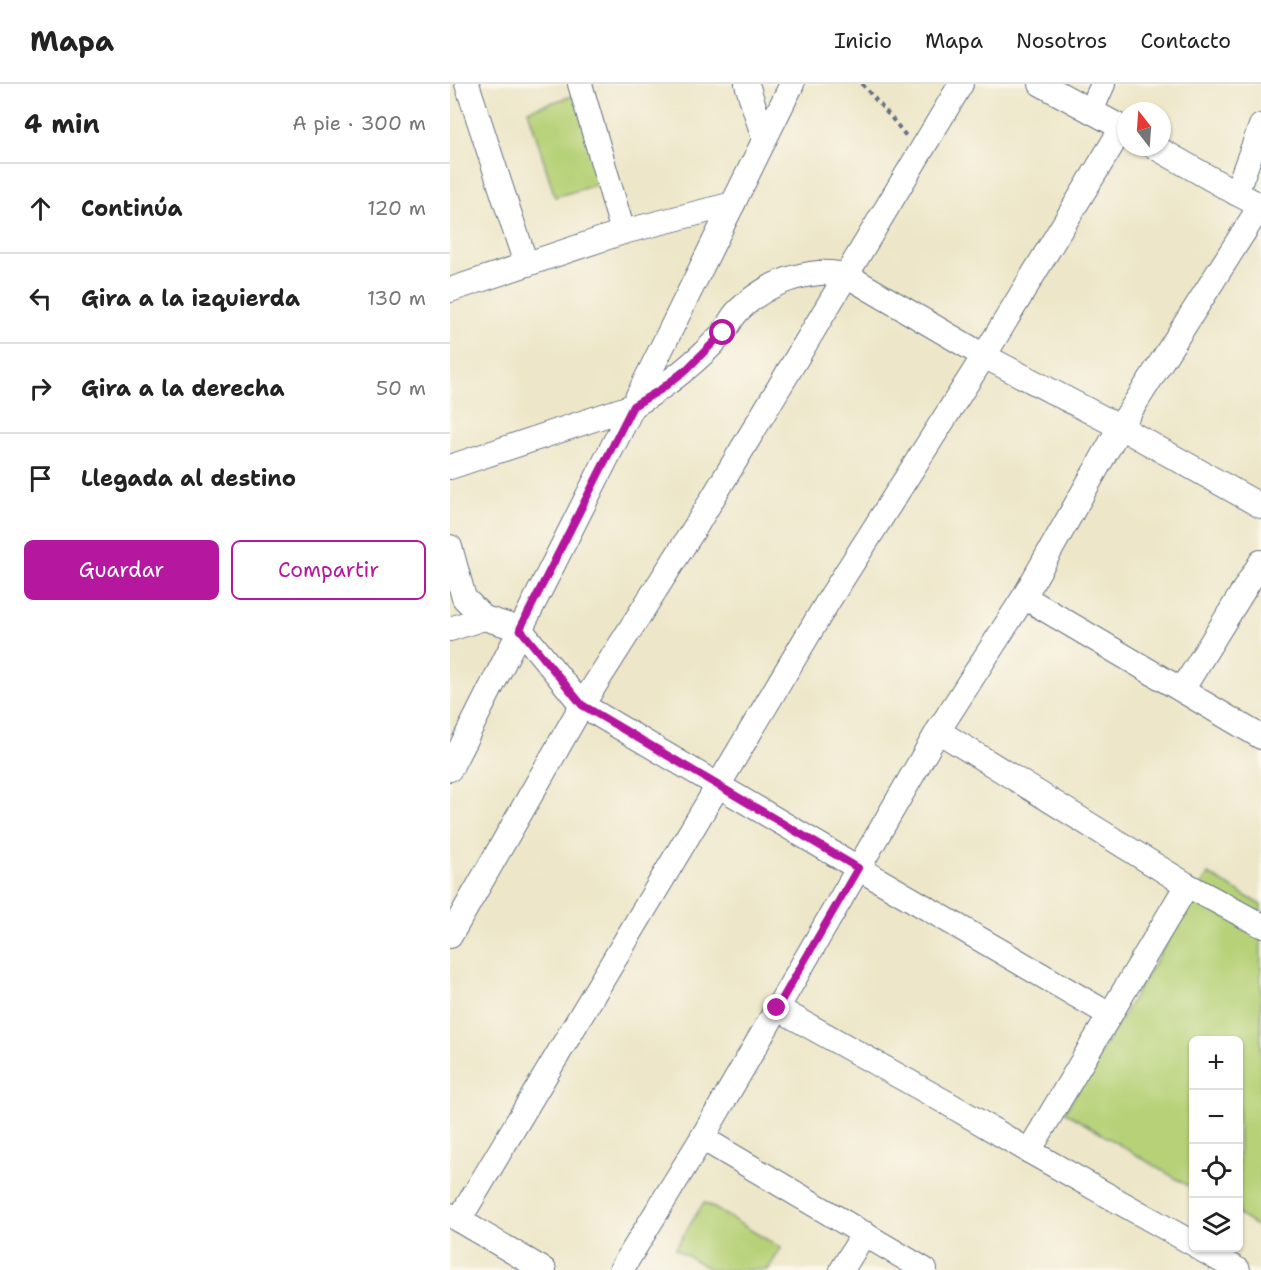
<!DOCTYPE html>
<html lang="es">
<head>
<meta charset="utf-8">
<style>
  :root { --surface:#fff; --page:#f6f6f6; --text:#222; --muted:#767676; --line:#e0e0e0; --accent:#b5179e }
  body { margin:0; font-family:"Shantell Sans",sans-serif; background:var(--page); color:var(--text) }
  .controls { position:absolute; right:18px; bottom:18px; display:grid; overflow:hidden; border-radius:9px; box-shadow:0 2px 4px #0004 }
  .controls button { width:54px; height:54px; display:grid; place-items:center; padding:0; border:0; border-bottom:2px solid var(--line); background:var(--surface); color:var(--text); font:30px sans-serif }
  .compass { position:absolute; left:667px; top:18px; width:54px; height:54px; border-radius:50%; background:var(--surface); box-shadow:0 2px 4px #0004; rotate:343deg }
  .stop { position:absolute; width:18px; height:18px; margin:-14px; border:4px solid #b5179e; border-radius:50%; background:#fff }
  .stop.end { background:#b5179e; border-color:#fff; box-shadow:0 2px 6px #0008 }
  .list { margin:0; padding:0; list-style:none }
  h2 { display:flex; justify-content:space-between; align-items:center; height:78px; margin:0; padding:0 24px; font-size:26px }
  h2 small { font-size:20px; font-weight:400; color:var(--muted) }
  .list li { display:grid; grid-template-columns:39px 1fr auto; gap:18px; align-items:center; box-sizing:border-box; height:90px; padding:0 24px; border-top:2px solid var(--line) }
  .list b { display:block; font-size:22px; white-space:nowrap }
  .list em { font-size:20px; font-style:normal; color:var(--muted) }
  .actions { display:flex; gap:12px; padding:18px 24px }
  .actions a { flex:1; padding:14px 0; border:2px solid var(--accent); border-radius:9px; text-align:center; font-size:21px; color:var(--accent) }
  .actions .main { background:var(--accent); color:#fff }
  .icon { flex:none; width:33px; height:33px; fill:none; stroke:currentColor; stroke-width:2; stroke-linecap:round; stroke-linejoin:round }
  .map { position:relative; flex:none; width:811px; height:1186px; overflow:hidden }
  header { display:flex; align-items:center; gap:36px; box-sizing:border-box; height:84px; padding:0 30px; background:var(--surface); border-bottom:2px solid var(--line) }
  header strong { font-size:28px }
  nav { display:flex; gap:33px; margin-inline-start:auto; font-size:21px }
  main { display:flex }
  aside { flex:1; background:var(--surface) }
  .map>svg:first-child { display:block }
  .green { fill:#b6d177; stroke:#68806a; stroke-width:1.5 }
  .lines { fill:none; stroke-linecap:round; stroke-linejoin:round }
  .street-casing { stroke:#646f83; stroke-width:26 }
  .path { stroke:#646f83; stroke-width:4; stroke-dasharray:4.5 4.5; stroke-linecap:butt }
  .street { stroke:#fff; stroke-width:24 }
  .route { stroke:#b5179e; stroke-width:8 }
</style>
</head>
<body>
<header>
<strong>Mapa</strong>
<nav><a>Inicio</a><a>Mapa</a><a>Nosotros</a><a>Contacto</a></nav>
</header>
<main>
<aside>
<h2>4 min<small>A pie · 300 m</small></h2>
<ul class="list">
<li><svg class="icon" aria-label="ahead" viewBox="0 0 24 24"><path d="M12 20V5M6 11l6-6 6 6"/></svg><div><b>Continúa</b></div><em>120 m</em></li>
<li><svg class="icon" aria-label="left" viewBox="0 0 24 24"><path d="M17 20v-9H6M10 6l-5 5 5 5"/></svg><div><b>Gira a la izquierda</b></div><em>130 m</em></li>
<li><svg class="icon" aria-label="right" viewBox="0 0 24 24"><path d="M7 20v-9h11M14 6l5 5-5 5"/></svg><div><b>Gira a la derecha</b></div><em>50 m</em></li>
<li><svg class="icon" aria-label="arrive" viewBox="0 0 24 24"><path d="M6 21V4h12l-3 4 3 4H6"/></svg><div><b>Llegada al destino</b></div></li>
</ul>
<div class="actions"><a class="main">Guardar</a><a>Compartir</a></div>
</aside>
<div class="map">
<svg width="811" height="1186" viewBox="0 0 811 1186">
  <rect width="100%" height="100%" fill="#fbf7ec"/>
  <filter id="ink" filterUnits="userSpaceOnUse"><feTurbulence type="fractalNoise" baseFrequency=".0167" numOctaves="2"/><feDisplacementMap in="SourceGraphic" scale="12" xChannelSelector="R" yChannelSelector="G"/><feConvolveMatrix kernelMatrix="1 2 1 2 8 2 1 2 1" color-interpolation-filters="sRGB"/></filter>
  <filter id="wash" filterUnits="userSpaceOnUse"><feTurbulence type="fractalNoise" baseFrequency=".008" numOctaves="4" result="noise"/><feDisplacementMap in="SourceGraphic" scale="24" xChannelSelector="R" yChannelSelector="G"/><feGaussianBlur stdDeviation="1.35" result="paint"/><feColorMatrix in="noise" values="0 0 0 0 0 0 0 0 0 0 0 0 0 0 0 0 0 1.4 0 .05"/><feComposite in="paint" operator="in"/></filter>
  <g filter="url(#wash)">
    <rect width="100%" height="100%" fill="#ede6c8"/>
    <g class="green">
      <polygon points="129,10 156,98 105,113 78,26"/>
      <polygon points="758,790 811,821 811,1145 789,1131 788,956 744,956 743,1105 615,1028"/>
      <polygon points="254,1118 331,1164 318,1186 262,1186 225,1165"/>
    </g>
  </g>
  <g filter="url(#ink)">
    <g class="lines">
      <g class="street-casing">
        <g id="street">
          <polyline points="17,0 76,180"/>
          <polyline points="130,0 173,148"/>
          <polyline points="297,0 314,55"/>
          <polyline points="591,0 676,46"/>
          <polyline points="641,27 653,0"/>
          <polyline points="705,63 786,109 811,122"/>
          <polyline points="786,109 811,42"/>
          <polyline points="0,206 173,148 283,120"/>
          <path d="M0,383L183,322C216,302 246,279 272,250C278,243 281,234 288,227C310,205 338,192 369,189C378,188 387,190 396,191L534,272L670,343L811,422"/>
          <polyline points="0,463 14,514 34,534 70,545 132,621 408,784 660,931"/>
          <polyline points="574,513 811,653"/>
          <polyline points="0,545 34,534"/>
          <polyline points="732,606 811,478"/>
          <polyline points="488,647 737,801 811,841"/>
          <polyline points="0,685 183,322 342,0"/>
          <polyline points="0,852 132,621 246,442 511,0"/>
          <polyline points="327,924 497,1019 579,1067 744,1160"/>
          <polyline points="252,1054 475,1186"/>
          <polyline points="579,1067 737,801"/>
          <polyline points="0,1131 94,1186"/>
          <polyline points="9,1136 377,519 534,272 672,44"/>
          <polyline points="749,1164 788,1186"/>
          <polyline points="171,1186 252,1054 488,647 574,513 670,343 811,121"/>
          <polyline points="392,1186 414,1149"/>
        </g>
      </g>
      <polyline class="path" points="412,0 445,38 456,52"/>
      <use href="#street" class="street"/>
    </g>
  </g>
  <g class="lines" filter="url(#ink)">
    <polyline class="route" points="273,249 237,285 210,306 183,322 70,545 132,621 408,784 327,924"/>
  </g>
</svg>
<div class="controls">
<button>+</button>
<button>−</button>
<button><svg class="icon" aria-label="locate" viewBox="0 0 24 24"><circle cx="12" cy="12" r="6"/><path d="M12 2v4M12 18v4M2 12h4M18 12h4"/></svg></button>
<button><svg class="icon" aria-label="layers" viewBox="0 0 24 24"><path d="M12 4l9 5-9 5-9-5zM3 14l9 5 9-5"/></svg></button>
</div>
<svg class="compass" viewBox="-18 -18 36 36"><path d="M0-13l5 13h-10z" fill="#e53935"/><path d="M0 13l5-13h-10z" fill="#767676"/></svg>
<div class="stop" style="left:273px;top:249px"></div>
<div class="stop end" style="left:327px;top:924px"></div>
</div>
</main>
</body>
</html>
